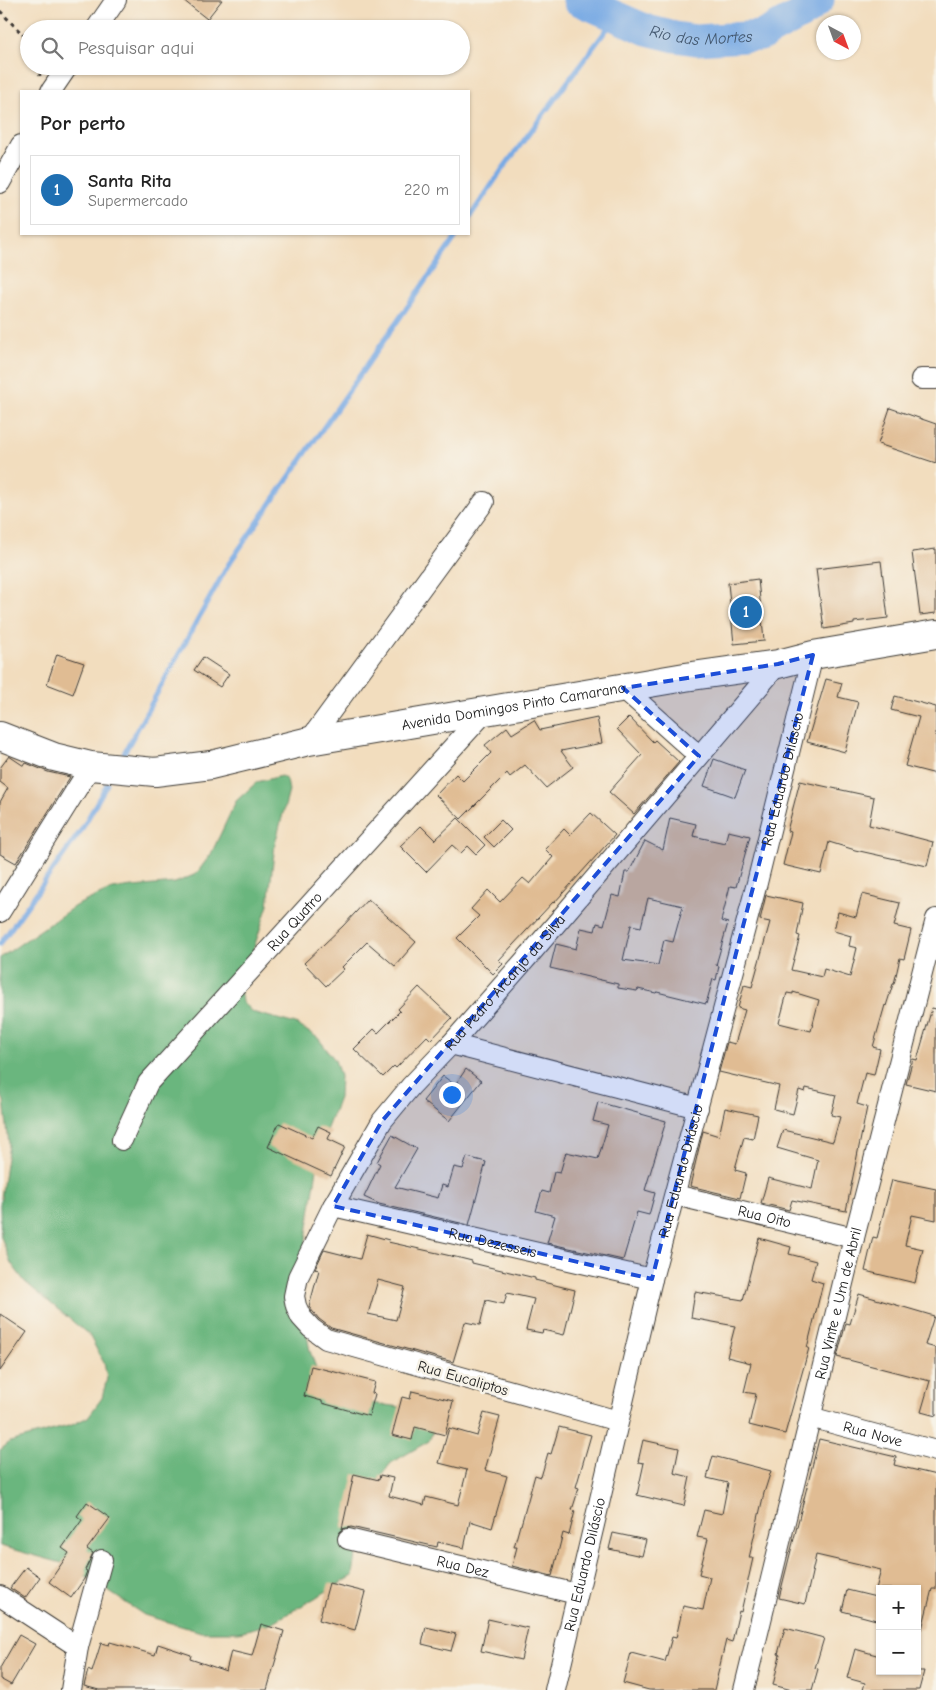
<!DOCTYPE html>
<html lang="pt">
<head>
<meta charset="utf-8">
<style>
  :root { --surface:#fff; --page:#f6f6f6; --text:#222; --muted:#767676; --line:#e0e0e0; --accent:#1f6fb2 }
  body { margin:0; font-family:"Comic Neue",sans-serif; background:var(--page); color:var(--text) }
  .controls { position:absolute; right:15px; bottom:15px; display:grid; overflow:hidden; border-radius:0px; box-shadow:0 1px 4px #0004 }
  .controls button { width:45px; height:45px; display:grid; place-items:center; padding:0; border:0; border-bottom:1px solid var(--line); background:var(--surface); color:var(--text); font:25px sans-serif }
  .compass { position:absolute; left:816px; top:15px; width:45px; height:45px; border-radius:50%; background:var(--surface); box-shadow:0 1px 4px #0004; rotate:139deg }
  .you { position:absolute; left:451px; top:1094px; width:18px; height:18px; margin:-12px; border:4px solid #fff; border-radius:50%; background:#1a73e8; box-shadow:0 0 0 8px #1a73e833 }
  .badge { display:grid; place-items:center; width:32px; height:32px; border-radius:50%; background:var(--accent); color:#fff; font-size:16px; font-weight:700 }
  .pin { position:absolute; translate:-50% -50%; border:2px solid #fff; box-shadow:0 1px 5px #0006 }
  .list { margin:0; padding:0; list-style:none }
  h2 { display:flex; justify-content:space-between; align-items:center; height:65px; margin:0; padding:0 20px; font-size:21px }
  h2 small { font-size:16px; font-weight:400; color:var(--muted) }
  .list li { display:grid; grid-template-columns:32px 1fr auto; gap:15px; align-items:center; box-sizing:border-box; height:70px; margin:0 10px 10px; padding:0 10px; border:1px solid var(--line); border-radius:0px }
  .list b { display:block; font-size:19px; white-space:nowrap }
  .list p { margin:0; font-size:16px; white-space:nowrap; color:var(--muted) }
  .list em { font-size:16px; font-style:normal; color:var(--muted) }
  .icon { flex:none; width:28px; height:28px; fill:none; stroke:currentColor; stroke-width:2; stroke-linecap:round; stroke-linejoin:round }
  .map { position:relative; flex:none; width:936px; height:1690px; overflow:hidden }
  .search { position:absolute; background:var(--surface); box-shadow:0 1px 4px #0004; left:20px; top:20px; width:450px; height:55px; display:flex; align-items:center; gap:12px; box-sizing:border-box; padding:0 18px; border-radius:28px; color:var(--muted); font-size:19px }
  .panel { position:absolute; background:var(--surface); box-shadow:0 1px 4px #0004; left:20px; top:90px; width:450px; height:145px; border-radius:0px }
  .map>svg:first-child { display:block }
  .forest { fill:#6ab67e; stroke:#43694d }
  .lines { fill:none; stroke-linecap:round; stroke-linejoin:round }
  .stream { stroke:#79aae4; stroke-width:5 }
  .river { stroke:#79aae4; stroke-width:31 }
  .building { fill:#e0bc93; fill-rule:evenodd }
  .street-casing { stroke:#3c3934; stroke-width:22 }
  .secondary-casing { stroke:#3c3934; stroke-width:30 }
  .path { stroke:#3c3934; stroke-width:3; stroke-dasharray:4 4; stroke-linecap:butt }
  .street { stroke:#fff; stroke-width:20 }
  .secondary { stroke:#fff; stroke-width:28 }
  .marked { fill:#1d4ed8; fill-opacity:0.2; stroke:#1d4ed8; stroke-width:4; stroke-dasharray:10 6; stroke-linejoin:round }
  .labels { text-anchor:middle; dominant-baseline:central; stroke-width:5; stroke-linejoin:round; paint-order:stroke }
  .street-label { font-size:15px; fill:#1c1c1c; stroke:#f7f3e8 }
  .water-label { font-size:16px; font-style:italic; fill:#41556c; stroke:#f7f3e8 }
</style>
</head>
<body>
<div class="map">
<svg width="936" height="1690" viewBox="0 0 936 1690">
  <rect width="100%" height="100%" fill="#f7f3e8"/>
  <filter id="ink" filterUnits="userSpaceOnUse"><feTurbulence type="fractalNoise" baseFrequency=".02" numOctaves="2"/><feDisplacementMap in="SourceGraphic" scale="10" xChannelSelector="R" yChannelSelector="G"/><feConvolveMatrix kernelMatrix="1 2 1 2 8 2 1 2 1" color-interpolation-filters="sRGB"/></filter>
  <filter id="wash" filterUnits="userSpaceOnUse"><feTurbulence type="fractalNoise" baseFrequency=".0096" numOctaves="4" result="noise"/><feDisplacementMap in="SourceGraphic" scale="20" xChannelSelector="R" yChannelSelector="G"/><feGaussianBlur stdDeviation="1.12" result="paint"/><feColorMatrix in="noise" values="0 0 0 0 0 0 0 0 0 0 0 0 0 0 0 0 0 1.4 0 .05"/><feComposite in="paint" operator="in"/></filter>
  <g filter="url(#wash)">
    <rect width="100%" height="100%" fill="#f2ddbe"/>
    <polygon class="forest" points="281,776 287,780 289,791 275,844 268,905 240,990 242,1001 252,1012 296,1024 318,1038 335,1060 340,1076 339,1098 321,1143 302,1265 302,1309 310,1351 320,1379 352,1401 410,1408 433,1431 429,1441 391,1463 375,1484 361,1520 353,1576 270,1624 239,1632 201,1632 144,1615 69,1565 0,1546 0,1450 10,1442 72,1425 88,1417 102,1398 107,1378 104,1363 89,1335 25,1282 11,1263 1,1237 0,1205 9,1144 4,1101 0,1093 0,958 75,906 112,889 175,883 196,874 211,854 236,801 257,782"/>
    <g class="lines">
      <g class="stream">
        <polyline points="469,218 504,167 616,17"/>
        <polyline points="123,755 228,565 458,234"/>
        <polyline points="0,944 82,829 107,784"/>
      </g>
      <path class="river" id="s1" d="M578,0L647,30L675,37L696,40L761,36L805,12L819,0"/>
    </g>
    <g id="blocks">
      <g class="building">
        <polygon points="183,0 222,0 207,19"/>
        <polygon points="890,408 936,424 936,463 878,444"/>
        <polygon points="936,549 936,613 920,615 912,552"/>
        <polygon points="881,561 888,618 854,622 854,624 824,629 816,569"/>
        <polygon points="758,579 764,641 734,644 728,583"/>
        <polygon points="57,654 84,663 73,694 47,684"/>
        <polygon points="203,657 229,674 220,687 194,670"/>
        <polygon points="826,679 842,683 838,697 858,702 845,752 807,742"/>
        <polygon points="895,696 936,707 936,774 905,766 919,717 891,710"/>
        <polygon points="629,717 653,742 655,740 679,762 634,814 609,792 642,755 617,729"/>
        <polygon points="597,718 602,743 561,751 573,767 546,788 525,765 510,777 507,773 461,819 436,795 456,774 463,781 491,753 485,745 507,727 512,734 534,720 540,730"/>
        <polygon points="9,756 24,766 26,763 48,772 70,777 16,863 0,854 0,802 8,788 0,782 0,768"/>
        <polygon points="714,759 745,770 735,797 704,786"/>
        <polygon points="800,781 874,797 869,825 933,842 927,866 855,850 829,842 821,874 783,865 791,832 787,831"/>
        <polygon points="591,813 615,835 554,903 553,902 499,960 503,964 493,974 457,938 479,916 471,909 488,890 500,902 523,878 530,884 553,857 545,849 564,829 570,835"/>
        <polygon points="458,818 485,845 476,854 468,846 461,853 452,845 426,872 400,846 421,826 435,840"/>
        <path d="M670,818L696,824L693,836L725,843L728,831L750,836L736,887L730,886L721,921L728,923L716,965L719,966L716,980L713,979L706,1004L657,992L656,993L638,989L637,991L618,988V984L550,968L556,944L576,949L581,928L595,931L597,923L604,925L612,895L620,897L625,872H629L645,841L663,850ZM648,898L683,906L673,942L664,940L658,965L623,960L631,925L641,927Z"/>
        <polygon points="501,820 511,830 494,847 484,837"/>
        <path d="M862,894L900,903L894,926L911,930L904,959L900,958L894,984H893L886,1006L885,1005L873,1047L880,1049L874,1075L865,1073L857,1104L867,1107L846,1211L792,1200L789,1210L761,1203L768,1178L812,1189L818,1160L777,1148L783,1130L833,1142L840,1117L831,1115L836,1095L806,1088L805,1092L799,1090L793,1114L774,1109L779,1086L719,1072L727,1042L735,1044L745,1010L738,1008L744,985L752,987L770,922L760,920L766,895L803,903L797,935L800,936L791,970L822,977L824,969L850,977L857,948L849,946L851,936L834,931L838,912L856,917ZM793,992L819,1000L811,1031L779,1023L787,993L793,994Z"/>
        <polygon points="368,899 416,942 395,966 367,942 342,967 344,969 326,986 304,963 343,926"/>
        <polygon points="419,987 452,1018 431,1040 427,1036 396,1068 394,1066 383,1077 354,1049 374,1029 378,1033 400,1011 398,1009"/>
        <polygon points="932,1008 936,1009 936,1091 906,1084 913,1059 917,1060"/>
        <polygon points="466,1069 481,1081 449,1121 423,1101 443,1076 455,1085"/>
        <polygon points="598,1102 666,1121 645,1190 655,1193 649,1215 637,1212 623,1260 547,1243 555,1216 536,1211 542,1191 549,1193 554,1172 560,1173 566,1152 598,1159 608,1125 593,1121"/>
        <polygon points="725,1108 758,1115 753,1139 744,1137 736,1165 735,1170 746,1173 740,1198 690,1186 703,1131 719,1136"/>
        <polygon points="279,1123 312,1138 318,1126 331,1132 328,1139 345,1147 331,1176 268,1147"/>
        <polygon points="392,1135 417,1149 395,1187 438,1198 442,1185 448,1187 454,1167 463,1169 467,1157 486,1162 469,1225 379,1204 364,1197 380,1164 377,1162"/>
        <polygon points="892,1180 936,1189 936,1220 912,1215 905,1245 923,1249 915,1283 865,1271 873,1237 877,1238"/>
        <path d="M367,1234L389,1240L388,1242L460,1258L472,1261V1263L535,1278V1280L575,1290L564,1335L543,1330L542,1333L526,1330L534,1299L507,1293L504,1304L486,1300L480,1325L465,1322L453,1362L331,1328L319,1319L309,1307L319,1270L315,1269L324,1250L360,1259ZM378,1280L405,1287L396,1320L368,1314Z"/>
        <polygon points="759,1238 791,1247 789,1254 816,1261 811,1279 823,1283 807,1348 809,1348 785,1434 749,1425 756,1394 744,1392 751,1363 727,1357 735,1326 691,1318 695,1292 743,1300"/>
        <polygon points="859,1294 934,1316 925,1345 936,1348 936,1416 921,1412 930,1381 837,1357 846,1323 850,1324"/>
        <polygon points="0,1314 27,1332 0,1371"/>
        <polygon points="311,1366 375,1382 372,1393 375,1394 369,1416 322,1403 322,1401 304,1396"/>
        <polygon points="412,1391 453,1401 445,1435 415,1427 412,1440 392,1435 402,1397 410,1399"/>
        <polygon points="484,1413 500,1417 485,1470 507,1476 492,1528 470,1521 464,1548 438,1542 437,1547 351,1527 342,1529 354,1474 379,1480 380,1475 393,1478 389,1496 424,1505 426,1497 458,1505 467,1470 439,1463 449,1428 477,1436"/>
        <polygon points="559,1427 591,1435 576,1487 579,1488 572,1510 575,1511 569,1535 563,1533 552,1576 512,1566 517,1547 514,1547 520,1525 521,1525 535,1475 541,1477 548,1453 551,1454"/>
        <polygon points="819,1439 896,1457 894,1465 936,1475 936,1589 932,1589 922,1629 917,1629 917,1589 876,1589 881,1570 816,1555 805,1604 779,1598"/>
        <polygon points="643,1440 679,1448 674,1473 690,1477 684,1506 637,1495 644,1463 638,1462"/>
        <polygon points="713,1456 771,1471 764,1493 749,1558 753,1558 741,1612 739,1611 732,1642 726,1640 714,1690 649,1690 623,1683 631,1653 665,1662 672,1637 676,1638 683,1606 703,1610 710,1577 699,1574 708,1539 697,1537 704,1510 722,1514 728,1483 707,1478"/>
        <polygon points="87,1502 110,1518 87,1549 93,1553 85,1570 87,1571 84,1579 71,1598 49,1582 69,1553 62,1548 82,1520 77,1516"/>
        <polygon points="613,1533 646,1540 642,1556 609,1549"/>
        <polygon points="26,1567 40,1577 25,1598 10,1588"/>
        <polygon points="329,1583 365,1592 355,1630 319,1620"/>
        <polygon points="847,1590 880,1598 880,1621 842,1611"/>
        <polygon points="488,1619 528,1628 521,1660 481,1651"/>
        <polygon points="261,1624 284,1631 267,1690 99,1690 84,1686 88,1670 92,1672 101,1643 109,1645 110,1642 155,1655 158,1644 191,1655 190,1659 226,1671 231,1651 252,1656"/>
        <polygon points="426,1627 456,1634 451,1651 422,1644"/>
        <polygon points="785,1628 824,1638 815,1668 818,1669 812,1690 792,1690 773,1685 780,1655 778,1654"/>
        <polygon points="19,1635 35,1644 11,1685 0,1679 0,1668"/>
        <polygon points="855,1649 880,1656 880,1671 924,1671 919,1690 863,1690 865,1683 847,1678"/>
      </g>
    </g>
  </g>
  <g filter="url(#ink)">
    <use href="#blocks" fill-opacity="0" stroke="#3c3934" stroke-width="1"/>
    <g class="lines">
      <g class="street-casing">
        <g id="street">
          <polyline points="96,29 116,0"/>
          <polyline points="51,91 68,66"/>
          <polyline points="0,183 21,145"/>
          <polyline points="921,379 936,379"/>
          <polyline points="623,688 699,756"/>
          <polyline points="309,741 484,502"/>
          <polyline points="0,912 91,766"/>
          <polyline points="451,1044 698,1108"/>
          <path id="s2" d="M122,1140L148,1083L484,713"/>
          <path id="s3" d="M675,1195L854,1238"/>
          <path id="s4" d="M333,1206L652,1279"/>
          <path id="s5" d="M810,1417L936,1451"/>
          <path id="s6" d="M618,1421L326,1339L311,1328L301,1317L296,1306L294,1296L298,1277L333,1206L382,1121L411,1086L451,1044L532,952L778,664"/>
          <path id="s7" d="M348,1539L577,1594"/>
          <polyline points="0,1596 78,1647"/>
          <polyline points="71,1690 78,1647 102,1560"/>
          <path id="s8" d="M555,1690L652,1279L757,883L813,655"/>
          <path id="s9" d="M744,1690L854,1238L936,919"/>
        </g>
      </g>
      <g class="secondary-casing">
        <g id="secondary">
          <path id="s10" d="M0,736L54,757L91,766L155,772L211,765L309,741L685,677L778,664L813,655L936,634"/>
        </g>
      </g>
      <g class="path">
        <polyline points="0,11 29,41"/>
        <polyline points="38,66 40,76"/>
      </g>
      <use href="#street" class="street"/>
      <use href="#secondary" class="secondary"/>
    </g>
  </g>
  <path class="marked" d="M813,655L652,1279L333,1206L382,1121L699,756L623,688L778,664Z"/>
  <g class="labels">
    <g class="street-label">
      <text stroke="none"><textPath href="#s10" startOffset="525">Avenida Domingos Pinto Camarano</textPath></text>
      <text stroke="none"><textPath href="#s8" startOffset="939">Rua Eduardo Diláscio</textPath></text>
      <text stroke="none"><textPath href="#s2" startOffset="281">Rua Quatro</textPath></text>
      <text stroke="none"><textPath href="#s6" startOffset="741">Rua Pedro Arcanjo da Silva</textPath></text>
      <text stroke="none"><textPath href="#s8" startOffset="534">Rua Eduardo Diláscio</textPath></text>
      <text stroke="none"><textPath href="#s3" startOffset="92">Rua Oito</textPath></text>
      <text stroke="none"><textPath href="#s4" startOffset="164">Rua Dezesseis</textPath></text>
      <text stroke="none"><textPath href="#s9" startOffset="398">Rua Vinte e Um de Abril</textPath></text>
      <text transform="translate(463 1378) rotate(16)">Rua Eucaliptos</text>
      <text stroke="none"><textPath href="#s5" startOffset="65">Rua Nove</textPath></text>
      <text stroke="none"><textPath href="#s8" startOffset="129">Rua Eduardo Diláscio</textPath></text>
      <text stroke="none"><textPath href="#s7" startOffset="118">Rua Dez</textPath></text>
    </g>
    <g class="water-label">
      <text stroke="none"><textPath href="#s1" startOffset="130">Rio das Mortes</textPath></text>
    </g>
  </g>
</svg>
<div class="controls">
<button>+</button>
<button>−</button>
</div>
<svg class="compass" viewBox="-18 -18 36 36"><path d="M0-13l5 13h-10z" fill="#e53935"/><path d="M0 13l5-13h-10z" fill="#767676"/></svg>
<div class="you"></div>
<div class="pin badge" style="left:746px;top:612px">1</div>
<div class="search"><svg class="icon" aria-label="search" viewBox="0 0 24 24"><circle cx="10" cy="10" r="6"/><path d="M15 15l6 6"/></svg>Pesquisar aqui</div>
<section class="panel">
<h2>Por perto<small></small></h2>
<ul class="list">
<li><span class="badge">1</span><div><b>Santa Rita</b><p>Supermercado</p></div><em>220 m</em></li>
</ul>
</section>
</div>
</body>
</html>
